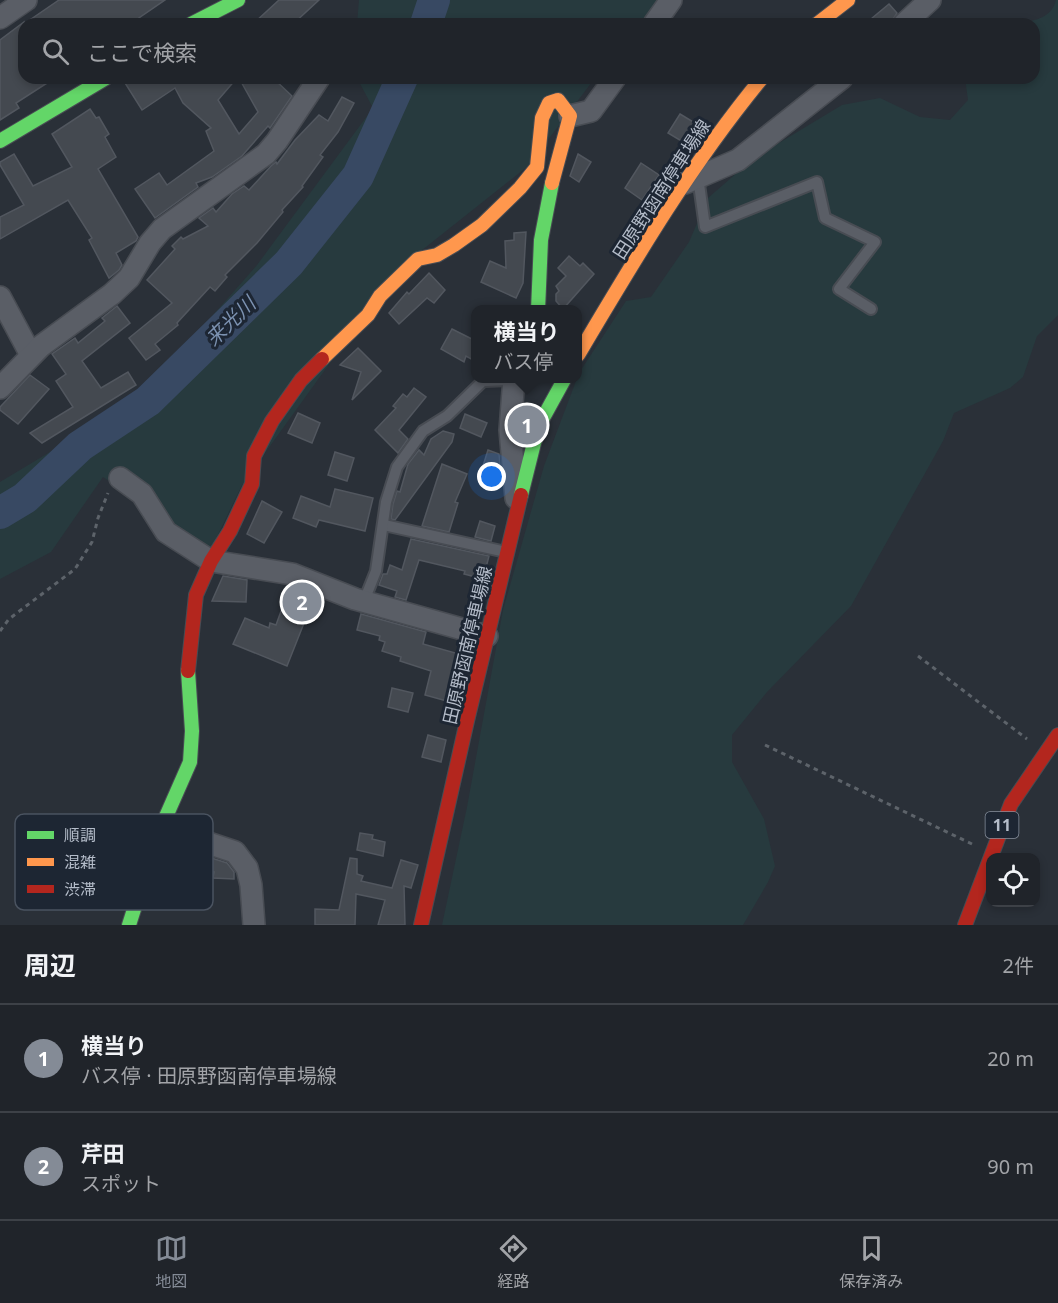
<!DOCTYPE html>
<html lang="ja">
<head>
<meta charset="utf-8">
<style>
  :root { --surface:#20242a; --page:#2d3036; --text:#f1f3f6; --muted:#a2a4a8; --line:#3d4147; --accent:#848b96 }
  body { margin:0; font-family:"Noto Sans","Noto Sans JP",sans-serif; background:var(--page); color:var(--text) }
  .controls { position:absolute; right:18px; bottom:18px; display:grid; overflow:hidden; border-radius:12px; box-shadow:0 3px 9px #0003 }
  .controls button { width:54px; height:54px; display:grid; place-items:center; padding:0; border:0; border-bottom:2px solid var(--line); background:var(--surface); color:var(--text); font:30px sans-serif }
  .you { position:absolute; left:492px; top:477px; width:21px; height:21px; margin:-15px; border:4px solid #fff; border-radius:50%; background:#1a73e8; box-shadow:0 0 0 9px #1a73e833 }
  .badge { display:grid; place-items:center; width:39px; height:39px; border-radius:50%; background:var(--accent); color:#fff; font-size:20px; font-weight:700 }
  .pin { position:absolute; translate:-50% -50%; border:3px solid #fff; box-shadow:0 2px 6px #0006 }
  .popup { position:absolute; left:471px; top:305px; width:111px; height:78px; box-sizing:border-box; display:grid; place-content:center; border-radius:12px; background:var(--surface); filter:drop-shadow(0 2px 4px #0005); font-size:20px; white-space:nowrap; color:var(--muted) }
  .popup b { font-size:22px; color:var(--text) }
  .popup::after { content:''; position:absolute; left:50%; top:100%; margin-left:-12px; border:12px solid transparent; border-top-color:var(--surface) }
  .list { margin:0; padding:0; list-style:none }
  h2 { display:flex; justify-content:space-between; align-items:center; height:78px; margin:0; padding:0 24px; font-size:26px }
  h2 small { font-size:20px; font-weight:400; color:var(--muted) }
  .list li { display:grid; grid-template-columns:39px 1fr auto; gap:18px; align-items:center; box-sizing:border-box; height:108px; padding:0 24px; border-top:2px solid var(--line) }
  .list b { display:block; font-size:22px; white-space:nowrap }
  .list p { margin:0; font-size:20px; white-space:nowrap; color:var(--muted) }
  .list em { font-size:20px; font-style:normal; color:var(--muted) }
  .icon { flex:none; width:33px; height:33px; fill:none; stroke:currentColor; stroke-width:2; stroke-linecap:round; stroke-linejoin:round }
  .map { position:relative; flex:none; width:1058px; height:925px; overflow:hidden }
  .search { position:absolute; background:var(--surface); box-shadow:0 3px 9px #0003; left:18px; right:18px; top:18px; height:66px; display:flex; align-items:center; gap:15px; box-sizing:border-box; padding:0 21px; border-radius:18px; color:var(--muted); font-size:22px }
  .sheet { height:294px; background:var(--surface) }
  nav { display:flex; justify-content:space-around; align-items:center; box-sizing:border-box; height:84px; border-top:2px solid var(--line); background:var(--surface); font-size:16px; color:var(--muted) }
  nav a { display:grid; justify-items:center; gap:3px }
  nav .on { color:var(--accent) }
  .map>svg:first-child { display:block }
  .green { fill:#273a3e }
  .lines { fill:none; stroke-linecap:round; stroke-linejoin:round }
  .river { stroke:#384963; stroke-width:32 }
  .building { fill:#444950; stroke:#52575f; stroke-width:1.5 }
  .lane-casing { stroke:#484c53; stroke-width:14 }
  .street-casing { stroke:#484c53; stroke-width:24 }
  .fast-casing { stroke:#484c53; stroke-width:16 }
  .slow-casing { stroke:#484c53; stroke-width:16 }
  .jam-casing { stroke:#484c53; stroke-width:16 }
  .path { stroke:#5d636a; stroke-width:3; stroke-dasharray:4.5 4.5; stroke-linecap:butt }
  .lane { stroke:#5a5e66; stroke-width:10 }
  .street { stroke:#5a5e66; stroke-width:21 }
  .fast { stroke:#63d668; stroke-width:14 }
  .slow { stroke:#ff974d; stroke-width:14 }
  .jam { stroke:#b3261e; stroke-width:14 }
  .labels { text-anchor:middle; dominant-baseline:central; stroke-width:6; stroke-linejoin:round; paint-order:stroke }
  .shield { fill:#1d2633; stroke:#878f9c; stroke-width:1.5 }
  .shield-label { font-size:16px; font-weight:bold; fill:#b4bcc9 }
  .street-label { font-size:18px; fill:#b4bcc9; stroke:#1d2633 }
  .water-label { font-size:20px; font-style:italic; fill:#7c92b1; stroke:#1d2633 }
  .key { fill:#1d2633; stroke:#4a5360; stroke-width:1.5 }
  .key-label { font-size:16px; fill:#b4bcc9 }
</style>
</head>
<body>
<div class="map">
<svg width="1058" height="925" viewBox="0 0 1058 925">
  <rect width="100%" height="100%" fill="#2a3038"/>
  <g class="green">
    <polygon points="359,0 660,0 640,24 357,24"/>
    <path d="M1056,0H1058V315L1037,336L1023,377L1010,388L954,413L943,441L851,606L767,692L732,735V762L764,819L775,866L768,882L743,925H442L467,807L503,610L544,466L579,373L626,301L651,297L689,242L708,198L754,158L842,105L880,98L920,117L950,120L968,100L965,78H1034V24H1019C1035,20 1052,18 1056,0Z"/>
    <polygon points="357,78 595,78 528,166 397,270 242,485 211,549 103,477 51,552 0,579 0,482 140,398 257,265 373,108"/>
  </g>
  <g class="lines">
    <g class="river">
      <polyline points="426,24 434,0"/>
      <polyline points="0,513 25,498 80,446 148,401 289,263 358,176 402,78"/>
    </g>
  </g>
  <g class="building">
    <polygon points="59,0 165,0 130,24 24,24"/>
    <polygon points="279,0 319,0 293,24 253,24"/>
    <polygon points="889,4 897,13 892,21 889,24 865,24"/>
    <polygon points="24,22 24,78 55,78 16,103 19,108 0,120 0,40"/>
    <polygon points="133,78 237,78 218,100 239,134 258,112 239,78 273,78 292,96 270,128 268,126 242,156 212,177 196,183 198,187 155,218 135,189 159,173 167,185 214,151 206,131 211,128 183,103 175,88 142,110 125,83"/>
    <polygon points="342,97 354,103 338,132 320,155 323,157 302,186 303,187 282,210 283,212 257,243 225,275 227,277 215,291 210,287 177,323 178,325 155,344 160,350 146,360 129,338 172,303 147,280 175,249 172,246 181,237 183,239 208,226 199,218 213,208 216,212 232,194 244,186 249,190 271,166 276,162 277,164 295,140 319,115 328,121"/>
    <polygon points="90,109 96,118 99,117 109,134 105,137 116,157 98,169 138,237 136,241 116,253 122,265 119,270 109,278 89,240 92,238 68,200 0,239 0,217 24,205 0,165 0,162 14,154 33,186 72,167 52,134"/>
    <polygon points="680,114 695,123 683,142 668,133"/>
    <polygon points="578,154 591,162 579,182 570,176"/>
    <polygon points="641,163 659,175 642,200 625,188"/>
    <polygon points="526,232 523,283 516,298 481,282 490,261 506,268 505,241 514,240 514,233"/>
    <polygon points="569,256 580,266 583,263 594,274 563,309 556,301 556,294 559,291 556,286 566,276 558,268"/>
    <polygon points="429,273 445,290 434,303 427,298 399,324 389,313 407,292 409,294"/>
    <polygon points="117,306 130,323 82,361 101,388 128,372 136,385 42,443 30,433 73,407 56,381 66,374 52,354 75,338 78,343 105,321 102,318"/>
    <polygon points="452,329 476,341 476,352 473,360 466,356 464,362 441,349"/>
    <polygon points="358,348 381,371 352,400 361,372 340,365"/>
    <polygon points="30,375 49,389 18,424 0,410 0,407"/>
    <polygon points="414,388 426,397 399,430 408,439 398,453 375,430 396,408 393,406 403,394 407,397"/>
    <polygon points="298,413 320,423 312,443 288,433"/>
    <polygon points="465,414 487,423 481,437 460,428"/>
    <polygon points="443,431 454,434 452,442 395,520 391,519 393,504 397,491 400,492 408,464 419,450 424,455 431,439"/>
    <polygon points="488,450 499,454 500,465 498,474 482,469"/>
    <polygon points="335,452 354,458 347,481 328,475"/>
    <polygon points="442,464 467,474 455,502 458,503 449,532 422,526"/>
    <polygon points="335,489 373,498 365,531 319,520 316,527 293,518 301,496 330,507"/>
    <polygon points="262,501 282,512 264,543 247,534"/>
    <polygon points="480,521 495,526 491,541 475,537"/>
    <polygon points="411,539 489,556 483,579 464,574 465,571 419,560 406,600 395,597 397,591 379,585 383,574 387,574 390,565 402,570"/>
    <polygon points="223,576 247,580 246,602 212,601"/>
    <polygon points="289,589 294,591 295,589 319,598 313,615 308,613 287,666 233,644 245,618 269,628 270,623 276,625"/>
    <polygon points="361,614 426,632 423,644 466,656 454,703 425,695 431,671 400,661 401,657 382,651 385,642 379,640 380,636 357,630"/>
    <polygon points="392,688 413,693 408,712 388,707"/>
    <polygon points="428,735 446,740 441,762 422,757"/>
    <polygon points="360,833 373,835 372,839 385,842 383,856 357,850"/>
    <polygon points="188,853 202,855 227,863 234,872 234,879 213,878 214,872 186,870"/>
    <polygon points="350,858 357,859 357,874 363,876 361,881 392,888 401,860 418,865 411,888 404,886 405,925 378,925 385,900 356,894 355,925 315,925 315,909 339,910"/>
  </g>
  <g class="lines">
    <g class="lane-casing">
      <g id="lane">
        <polyline points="698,177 705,227 817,182 825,218 875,242 839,289 871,309"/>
        <polyline points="384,525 506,552"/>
        <polyline points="364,601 376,571 386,502 397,467 423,431 447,416 483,381 513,380"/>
      </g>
    </g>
    <g class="street-casing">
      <g id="street">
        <polyline points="0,18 26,0"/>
        <polyline points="654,24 671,0"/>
        <polyline points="904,24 930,0"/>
        <polyline points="570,116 591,111 615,78"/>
        <polyline points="685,183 738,160 842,78"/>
        <polyline points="0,297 31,355"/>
        <polyline points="514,378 510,430 516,498"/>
        <polyline points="0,388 41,346 112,294 129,278 150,243 162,229 266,154 277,141 319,78"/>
        <polyline points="120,478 142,494 166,532 211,561 292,574 355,599 487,636"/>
        <polyline points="157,837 205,842 235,852 247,868 251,885 254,925"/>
      </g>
    </g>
    <g class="fast-casing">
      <g id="fast">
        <polyline points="191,24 238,0"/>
        <polyline points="0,141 106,78"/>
        <polyline points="538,310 541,240 552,183"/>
        <polyline points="521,495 534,443 543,418 565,378"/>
        <polyline points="129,925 157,837 190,762 192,731 188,671"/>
      </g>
    </g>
    <g class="slow-casing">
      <g id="slow">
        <polyline points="817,24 848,0"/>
        <path d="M578,355C635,259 691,164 762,78"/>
        <polyline points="322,359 368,315 380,296 418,259 437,255 454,245 482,225 520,188 537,167 542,118 549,103 558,100 570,116 552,183"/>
      </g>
    </g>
    <g class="jam-casing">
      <g id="jam">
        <polyline points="188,671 196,595 211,561 230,531 252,484 254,456 272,421 301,380 322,359"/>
        <polyline points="421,925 467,721 521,495"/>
        <polyline points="965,925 1011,804 1058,735"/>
      </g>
    </g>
    <g class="path">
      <polyline points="0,631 9,619 75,569 92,542 98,518 108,493"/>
      <polyline points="918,656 1027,739"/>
      <polyline points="765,745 972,844"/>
    </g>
    <use href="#lane" class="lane"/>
    <use href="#street" class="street"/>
    <use href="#fast" class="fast"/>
    <use href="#slow" class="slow"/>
    <use href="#jam" class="jam"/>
  </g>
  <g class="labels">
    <rect class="shield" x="985.5" y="812" width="33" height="26" rx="4.5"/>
    <g class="shield-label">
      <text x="1002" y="825">11</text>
    </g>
    <g class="street-label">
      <text transform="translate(661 189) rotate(-57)">田原野函南停車場線</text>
      <text transform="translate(467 645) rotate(-77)">田原野函南停車場線</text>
    </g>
    <g class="water-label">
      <text transform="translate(230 321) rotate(-44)">来光川</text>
    </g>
  </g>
  <rect x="15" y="814" width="198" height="96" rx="9" class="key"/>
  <rect x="27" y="831" width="27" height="8" fill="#63d668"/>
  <rect x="27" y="858" width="27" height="8" fill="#ff974d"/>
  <rect x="27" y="885" width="27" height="8" fill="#b3261e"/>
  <g class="key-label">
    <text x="64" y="841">順調</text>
    <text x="64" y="868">混雑</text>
    <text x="64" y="895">渋滞</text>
  </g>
</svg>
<div class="controls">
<button><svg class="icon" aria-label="locate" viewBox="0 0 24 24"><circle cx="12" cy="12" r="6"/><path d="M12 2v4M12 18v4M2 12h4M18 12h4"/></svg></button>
</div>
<div class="you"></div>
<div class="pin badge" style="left:527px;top:425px">1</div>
<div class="popup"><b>横当り</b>バス停</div>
<div class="pin badge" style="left:302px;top:602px">2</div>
<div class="search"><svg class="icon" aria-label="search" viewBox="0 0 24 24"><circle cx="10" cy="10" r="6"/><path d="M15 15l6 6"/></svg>ここで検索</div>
</div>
<section class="sheet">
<h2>周辺<small>2件</small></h2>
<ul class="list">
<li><span class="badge">1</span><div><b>横当り</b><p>バス停 · 田原野函南停車場線</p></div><em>20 m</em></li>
<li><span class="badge">2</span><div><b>芹田</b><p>スポット</p></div><em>90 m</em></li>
</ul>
</section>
<nav>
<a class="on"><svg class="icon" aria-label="map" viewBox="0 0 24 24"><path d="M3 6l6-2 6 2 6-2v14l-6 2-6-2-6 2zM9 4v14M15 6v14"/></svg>地図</a>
<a><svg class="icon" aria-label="directions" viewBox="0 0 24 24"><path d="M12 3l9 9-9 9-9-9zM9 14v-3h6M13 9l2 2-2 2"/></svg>経路</a>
<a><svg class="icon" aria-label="saved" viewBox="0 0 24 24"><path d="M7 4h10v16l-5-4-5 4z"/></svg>保存済み</a>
</nav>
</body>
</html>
